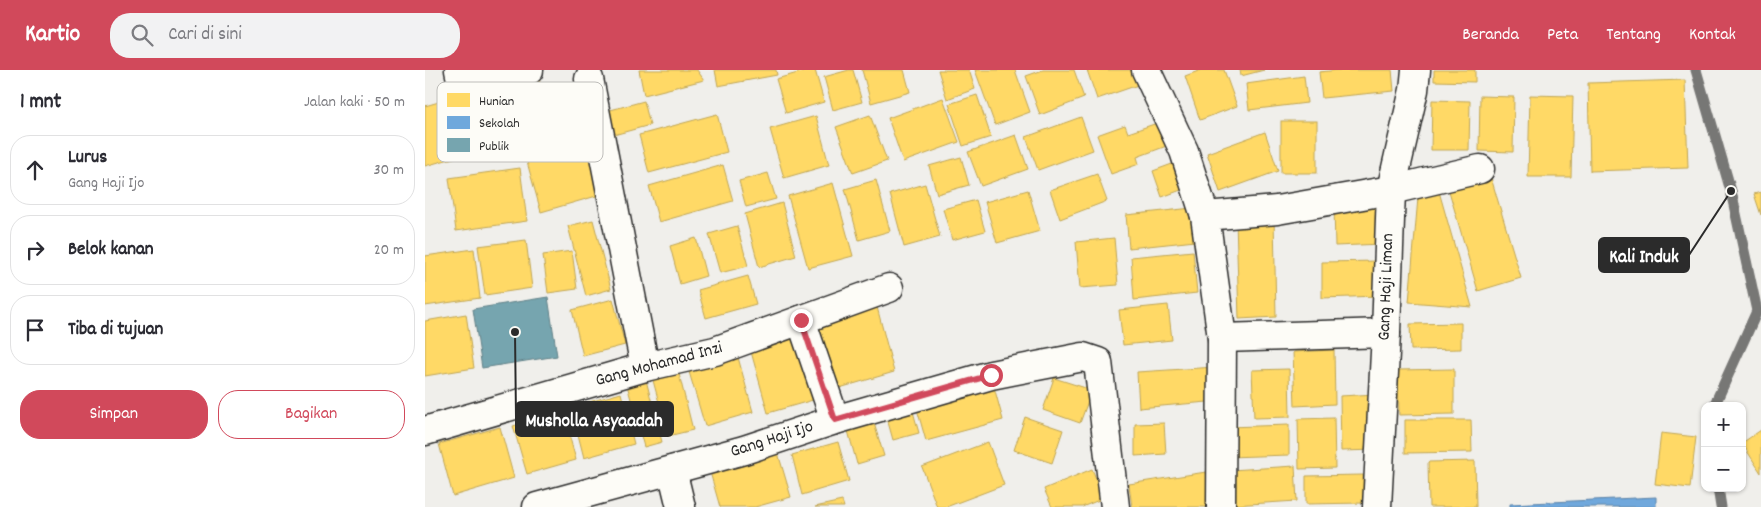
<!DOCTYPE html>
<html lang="id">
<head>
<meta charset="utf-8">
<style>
  :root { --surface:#fff; --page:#f2f2f3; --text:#2b2b33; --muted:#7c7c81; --line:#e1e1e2; --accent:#d1495b }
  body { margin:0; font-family:Dekko,sans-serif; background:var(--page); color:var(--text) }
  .controls { position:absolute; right:15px; bottom:15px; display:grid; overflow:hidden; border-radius:10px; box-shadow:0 1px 4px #0004 }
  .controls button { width:45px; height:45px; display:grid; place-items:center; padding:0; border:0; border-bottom:1px solid var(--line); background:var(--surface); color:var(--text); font:25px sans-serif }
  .stop { position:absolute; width:15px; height:15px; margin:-11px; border:4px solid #d1495b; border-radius:50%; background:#fff }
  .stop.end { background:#d1495b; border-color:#fff; box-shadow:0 1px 5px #0008 }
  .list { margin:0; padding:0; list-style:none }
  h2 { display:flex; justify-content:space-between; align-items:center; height:65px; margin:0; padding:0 20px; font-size:21px }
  h2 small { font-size:16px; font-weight:400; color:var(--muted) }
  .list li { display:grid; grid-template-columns:32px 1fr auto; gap:15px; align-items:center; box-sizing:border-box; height:70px; margin:0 10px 10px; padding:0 10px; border:1px solid var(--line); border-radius:20px }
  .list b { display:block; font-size:19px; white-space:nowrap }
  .list p { margin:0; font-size:16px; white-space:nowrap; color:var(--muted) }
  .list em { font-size:16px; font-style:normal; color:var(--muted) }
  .actions { display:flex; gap:10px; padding:15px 20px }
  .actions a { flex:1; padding:11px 0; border:1px solid var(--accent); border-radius:20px; text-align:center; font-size:18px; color:var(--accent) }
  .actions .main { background:var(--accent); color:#fff }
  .icon { flex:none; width:28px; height:28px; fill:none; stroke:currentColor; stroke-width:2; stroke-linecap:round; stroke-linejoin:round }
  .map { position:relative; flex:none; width:1336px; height:437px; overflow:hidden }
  header { display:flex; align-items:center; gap:30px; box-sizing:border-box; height:70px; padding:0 25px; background:var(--accent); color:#fff }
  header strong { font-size:24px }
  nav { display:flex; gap:28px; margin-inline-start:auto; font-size:18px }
  .search { width:350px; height:45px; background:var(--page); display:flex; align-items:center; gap:12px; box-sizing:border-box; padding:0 18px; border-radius:20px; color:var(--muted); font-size:19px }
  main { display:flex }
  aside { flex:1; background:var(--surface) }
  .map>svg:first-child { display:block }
  .homes { fill:#ffd966; stroke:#bfa554 }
  .schools { fill:#6fa8dc; stroke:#5b82a7 }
  .public { fill:#76a5af; stroke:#608087 }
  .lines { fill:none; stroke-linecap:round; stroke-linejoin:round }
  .stream { stroke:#777775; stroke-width:11 }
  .street-casing { stroke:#2b2b2b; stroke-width:31 }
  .street { stroke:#fdfcf7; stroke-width:28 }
  .route { stroke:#d1495b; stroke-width:6 }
  .labels { text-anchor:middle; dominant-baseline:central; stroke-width:5; stroke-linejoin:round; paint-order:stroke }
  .street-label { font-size:18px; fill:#2b2b2b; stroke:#fdfcf7 }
  .key { fill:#fdfcf7; stroke:#bebdba; stroke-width:1 }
  .key-label { font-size:14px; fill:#2b2b2b }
  .leader { fill:none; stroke:#2b2b2b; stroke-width:2 }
  .callout-dot { fill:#2b2b2b; stroke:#fdfcf7; stroke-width:2 }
  .callout { fill:#2b2b2b; stroke:#2b2b2b; stroke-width:2 }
  .callout-label { font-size:19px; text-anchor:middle; font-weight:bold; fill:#fff }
</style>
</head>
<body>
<header>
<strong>Kartio</strong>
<div class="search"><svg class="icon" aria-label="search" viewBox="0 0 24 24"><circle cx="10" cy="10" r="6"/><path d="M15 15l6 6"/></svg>Cari di sini</div>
<nav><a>Beranda</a><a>Peta</a><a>Tentang</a><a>Kontak</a></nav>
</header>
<main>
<aside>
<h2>1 mnt<small>Jalan kaki · 50 m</small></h2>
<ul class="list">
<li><svg class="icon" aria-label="ahead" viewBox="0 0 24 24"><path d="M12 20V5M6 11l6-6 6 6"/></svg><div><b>Lurus</b><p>Gang Haji Ijo</p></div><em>30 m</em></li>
<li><svg class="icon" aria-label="right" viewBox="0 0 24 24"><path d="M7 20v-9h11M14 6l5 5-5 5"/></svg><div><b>Belok kanan</b></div><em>20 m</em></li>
<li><svg class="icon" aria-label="arrive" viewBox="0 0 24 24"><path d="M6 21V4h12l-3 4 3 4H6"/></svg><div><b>Tiba di tujuan</b></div></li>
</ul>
<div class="actions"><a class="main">Simpan</a><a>Bagikan</a></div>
</aside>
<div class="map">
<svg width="1336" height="437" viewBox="0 0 1336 437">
  <rect width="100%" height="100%" fill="#f0efeb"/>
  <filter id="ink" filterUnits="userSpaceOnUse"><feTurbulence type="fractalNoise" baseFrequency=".02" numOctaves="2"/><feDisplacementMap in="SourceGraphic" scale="10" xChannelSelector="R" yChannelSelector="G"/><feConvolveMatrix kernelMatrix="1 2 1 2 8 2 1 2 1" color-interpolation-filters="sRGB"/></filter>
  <g filter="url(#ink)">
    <g class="homes">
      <polygon points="214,0 272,0 279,10 219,25"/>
      <polygon points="290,0 351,0 352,5 293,16"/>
      <polygon points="384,0 390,0 399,32 361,43 351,9"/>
      <polygon points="424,0 428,0 437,32 408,40 399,7"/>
      <polygon points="437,0 479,0 485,22 446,33"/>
      <polygon points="513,0 544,0 550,19 522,29"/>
      <polygon points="550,0 590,0 605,42 570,55"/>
      <polygon points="618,0 649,0 659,28 615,45 601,6"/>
      <polygon points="662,0 711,0 716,14 672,29"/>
      <polygon points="776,0 799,0 812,36 775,50 760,6"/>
      <polygon points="815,0 839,0 816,6"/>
      <polygon points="914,0 967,0 969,21 897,28 894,2"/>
      <polygon points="1009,0 1050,0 1050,12 1009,11"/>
      <polygon points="879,6 882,33 824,40 821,14"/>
      <polygon points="114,9 129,62 95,71 80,19"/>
      <polygon points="1260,10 1263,98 1165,101 1163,13"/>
      <polygon points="38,25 53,81 0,96 0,36"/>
      <polygon points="552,25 566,67 538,76 524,34"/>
      <polygon points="1105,25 1148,26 1146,107 1103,107"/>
      <polygon points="1055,26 1089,27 1088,82 1054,81"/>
      <polygon points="518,28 534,72 478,92 463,48"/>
      <polygon points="1007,30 1045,31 1044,80 1006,80"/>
      <polygon points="219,31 225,55 185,66 178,42"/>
      <polygon points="292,44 302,82 224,103 214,65"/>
      <polygon points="445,45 462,91 428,103 411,57"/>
      <polygon points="391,46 404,95 359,108 345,59"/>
      <polygon points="656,47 668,80 613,100 601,67"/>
      <polygon points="738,51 747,74 712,87 714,94 686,104 672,65 700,55 703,63"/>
      <rect x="856" y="51" width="36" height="52"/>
      <polygon points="840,62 853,101 795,122 782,83"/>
      <polygon points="591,65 603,99 556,116 543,82"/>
      <polygon points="159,69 175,125 116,142 100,85"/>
      <polygon points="536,87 544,115 512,124 504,96"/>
      <polygon points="758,90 767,116 737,127 728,101"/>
      <polygon points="298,95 308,131 234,152 224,116"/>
      <polygon points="95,98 102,151 31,161 24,108"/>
      <polygon points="1064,101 1096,208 1053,221 1022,114"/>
      <polygon points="343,103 351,129 321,137 314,111"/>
      <polygon points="672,104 682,131 635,149 625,120"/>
      <polygon points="451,110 465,161 434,170 420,119"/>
      <polygon points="1011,111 1047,237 984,232 994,116"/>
      <polygon points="408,113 428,186 383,198 363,126"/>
      <polygon points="500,114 515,167 479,177 465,124"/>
      <polygon points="603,120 615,161 572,173 560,132"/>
      <polygon points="1336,122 1336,145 1329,124"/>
      <polygon points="551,130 560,161 527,170 518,139"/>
      <polygon points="357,133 371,186 334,197 320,144"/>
      <polygon points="957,135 958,174 910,176 909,137"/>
      <polygon points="777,137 780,170 704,178 701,145"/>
      <polygon points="849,148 851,247 814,249 811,150"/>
      <polygon points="168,150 186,219 161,226 143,156"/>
      <polygon points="312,156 323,196 295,203 284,164"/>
      <polygon points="271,168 281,206 255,214 245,176"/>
      <polygon points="689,168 693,215 655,218 651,172"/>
      <polygon points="101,170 107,218 60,225 53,176"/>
      <polygon points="49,179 55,228 0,236 0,186"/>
      <polygon points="147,181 152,219 123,223 118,185"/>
      <polygon points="768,181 772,223 709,230 706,187"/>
      <polygon points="952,191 954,226 897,228 897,192"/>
      <polygon points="323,206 331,234 281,248 273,220"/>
      <polygon points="188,229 200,275 158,286 147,240"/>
      <polygon points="743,235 747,270 698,275 694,240"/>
      <polygon points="452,237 469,302 411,319 393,254"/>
      <polygon points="41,244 49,298 0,306 0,251"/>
      <polygon points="1036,253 1036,279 986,280 985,254"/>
      <polygon points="370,265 388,330 343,343 325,278"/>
      <polygon points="311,280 328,342 280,356 262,295"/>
      <polygon points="909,280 910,334 870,336 868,282"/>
      <polygon points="252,296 268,360 243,366 226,303"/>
      <polygon points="791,297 794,331 714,338 712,302"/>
      <polygon points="864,299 865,347 829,348 827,300"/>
      <polygon points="1029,299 1029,344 974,345 973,300"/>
      <polygon points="629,308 667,320 655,353 618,340"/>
      <polygon points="221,310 237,372 219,377 202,315"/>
      <polygon points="569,317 578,350 501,371 492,339"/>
      <polygon points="196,323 209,374 159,388 146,337"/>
      <polygon points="951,324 953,380 916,381 915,326"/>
      <polygon points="487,338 494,363 468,370 461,345"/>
      <polygon points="138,342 151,390 102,404 88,356"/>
      <polygon points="600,347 638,360 627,393 589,380"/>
      <polygon points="909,348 910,398 874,399 873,349"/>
      <polygon points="448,350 459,386 432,394 422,357"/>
      <polygon points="980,350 1046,350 1047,382 980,383"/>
      <polygon points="739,353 741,384 710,386 710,354"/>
      <polygon points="864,355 864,385 803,387 801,357"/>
      <polygon points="75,357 89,408 28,426 14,374"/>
      <polygon points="1336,360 1336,403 1317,373"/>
      <polygon points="1236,363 1271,367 1265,418 1230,414"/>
      <polygon points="413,372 424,411 377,425 367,385"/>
      <polygon points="563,372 579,415 521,437 512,437 497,397"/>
      <polygon points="353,383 366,427 330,437 295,437 285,402"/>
      <polygon points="1050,391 1051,437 1004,437 1003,392"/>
      <polygon points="870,396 872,431 808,435 806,400"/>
      <polygon points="667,399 679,428 657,437 627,437 619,419"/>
      <polygon points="781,402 787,437 707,437 704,414"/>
      <polygon points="938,405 939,433 881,434 881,406"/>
      <polygon points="417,431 419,437 390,437"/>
    </g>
    <polygon class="schools" points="1231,427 1231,437 1085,437 1085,434"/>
    <polygon class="public" points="123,227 132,286 57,298 48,239"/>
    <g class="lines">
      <g class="stream">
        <polyline points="1271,0 1306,121 1332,241 1289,336"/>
        <polyline points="1293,418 1296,437"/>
      </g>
      <g class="street-casing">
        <g id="street">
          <polyline points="34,0 37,14 104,0"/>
          <polyline points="721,0 759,81 780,146"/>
          <polyline points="164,9 220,297"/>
          <polyline points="376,250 410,350"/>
          <polyline points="797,268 961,263"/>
          <polyline points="0,361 220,297 290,281 464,218"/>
          <polyline points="247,400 256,437"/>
          <polyline points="112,437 319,380 410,350 566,305 658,287 673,292 690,437"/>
          <polyline points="796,437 797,268 780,146 852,140 966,120 1055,99"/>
          <polyline points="952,437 961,263 966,120 989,20 991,0"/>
        </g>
      </g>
      <use href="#street" class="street"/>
    </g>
  </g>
  <g class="lines" filter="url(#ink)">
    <polyline class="route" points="376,250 410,350 566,305"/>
  </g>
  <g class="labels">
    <g class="street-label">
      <text transform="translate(962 217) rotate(-88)">Gang Haji Liman</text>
      <text transform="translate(234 295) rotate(-15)">Gang Mohamad Inzi</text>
      <text transform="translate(347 370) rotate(-18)">Gang Haji Ijo</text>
    </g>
  </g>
  <rect x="12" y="12" width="166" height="80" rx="8" class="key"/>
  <rect x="22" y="23" width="23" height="14" fill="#ffd966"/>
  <rect x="22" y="46" width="23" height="13" fill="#6fa8dc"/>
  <rect x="22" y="68" width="23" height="14" fill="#76a5af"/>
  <g class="key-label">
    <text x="54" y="35">Hunian</text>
    <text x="54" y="57">Sekolah</text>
    <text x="54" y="80">Publik</text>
  </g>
  <path class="leader" d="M1306 121L1264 185M90 262L91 349"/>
  <g class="callout-dot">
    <circle cx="1306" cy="121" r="5"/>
    <circle cx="90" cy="262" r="5"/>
  </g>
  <g class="callout">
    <rect x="1174" y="168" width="90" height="34" rx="5"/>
    <rect x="91" y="332" width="157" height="34" rx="5"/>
  </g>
  <g class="callout-label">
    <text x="1219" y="192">Kali Induk</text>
    <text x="169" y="356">Musholla Asyaadah</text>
  </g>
</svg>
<div class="controls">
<button>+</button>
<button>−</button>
</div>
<div class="stop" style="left:566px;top:305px"></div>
<div class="stop end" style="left:376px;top:250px"></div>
</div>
</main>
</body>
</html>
